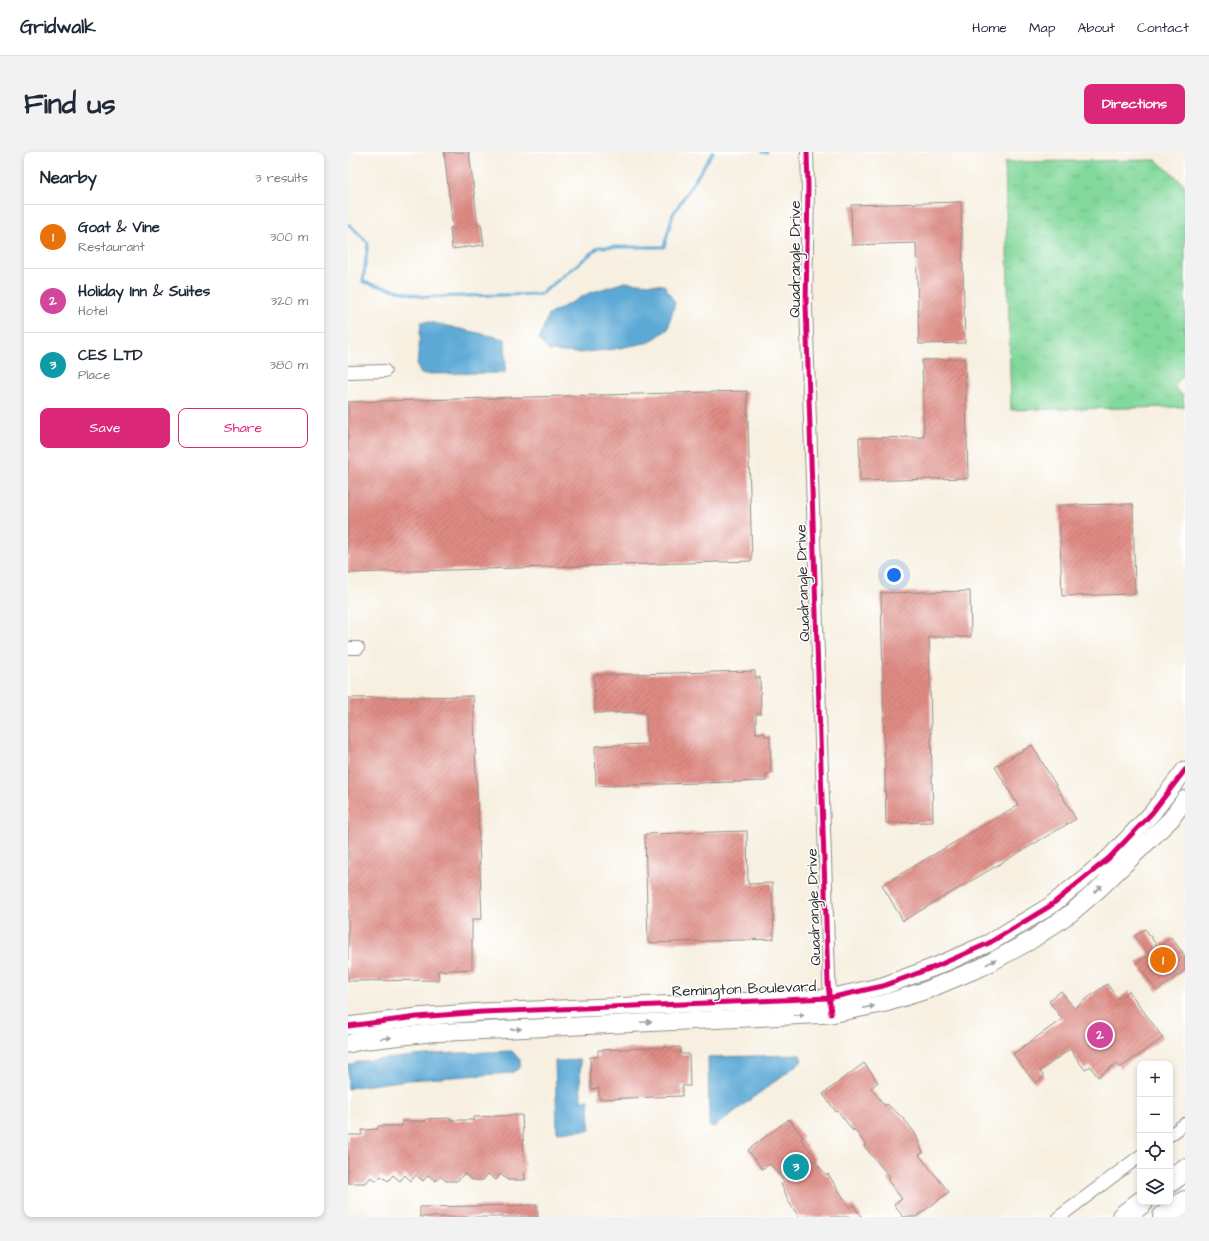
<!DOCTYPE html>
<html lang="en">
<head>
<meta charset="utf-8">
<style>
  :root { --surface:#fff; --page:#f2f2f3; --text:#1f2937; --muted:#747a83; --line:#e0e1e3; --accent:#db2777 }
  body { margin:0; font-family:"Architects Daughter",sans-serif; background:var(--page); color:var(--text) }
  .controls { position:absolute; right:12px; bottom:12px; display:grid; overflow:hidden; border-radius:8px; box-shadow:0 2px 6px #0003 }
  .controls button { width:36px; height:36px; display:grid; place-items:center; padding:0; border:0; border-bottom:1px solid var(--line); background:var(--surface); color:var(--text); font:20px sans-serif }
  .you { position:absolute; left:546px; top:423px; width:14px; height:14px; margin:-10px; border:3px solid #fff; border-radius:50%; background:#1a73e8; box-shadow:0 0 0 6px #1a73e833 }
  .badge { display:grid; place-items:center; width:26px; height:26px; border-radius:50%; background:var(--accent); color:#fff; font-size:13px; font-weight:700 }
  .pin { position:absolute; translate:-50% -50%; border:2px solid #fff; box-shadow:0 1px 4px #0006 }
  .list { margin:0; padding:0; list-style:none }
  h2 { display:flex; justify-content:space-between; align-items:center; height:52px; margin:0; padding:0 16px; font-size:17px }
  h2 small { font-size:13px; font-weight:400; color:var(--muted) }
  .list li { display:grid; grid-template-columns:26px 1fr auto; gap:12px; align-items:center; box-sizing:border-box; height:64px; padding:0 16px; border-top:1px solid var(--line) }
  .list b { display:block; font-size:15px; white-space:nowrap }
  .list p { margin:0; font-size:13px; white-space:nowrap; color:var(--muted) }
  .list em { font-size:13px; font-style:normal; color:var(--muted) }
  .actions { display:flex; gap:8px; padding:12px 16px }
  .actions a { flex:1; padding:9px 0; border:1px solid var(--accent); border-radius:8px; text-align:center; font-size:14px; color:var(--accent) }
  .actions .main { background:var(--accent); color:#fff }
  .icon { flex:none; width:22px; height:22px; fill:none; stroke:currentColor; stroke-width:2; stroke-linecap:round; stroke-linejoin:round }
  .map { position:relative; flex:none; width:837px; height:1065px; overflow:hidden; border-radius:8px }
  header { display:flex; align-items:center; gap:24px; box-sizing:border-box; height:56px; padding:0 20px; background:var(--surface); border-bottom:1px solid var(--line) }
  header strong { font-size:19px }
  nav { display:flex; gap:22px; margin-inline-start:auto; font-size:14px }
  .intro { display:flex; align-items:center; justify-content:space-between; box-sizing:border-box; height:96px; padding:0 24px }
  h1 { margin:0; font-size:28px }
  .button { padding:10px 18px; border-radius:8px; background:var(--accent); color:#fff; font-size:14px; font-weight:700 }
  main { display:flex; gap:24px; padding:0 24px }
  aside { flex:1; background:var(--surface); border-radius:8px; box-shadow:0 2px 6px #0003 }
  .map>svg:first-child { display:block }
  .grass { fill:url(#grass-tufts); stroke:#578263 }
  .water { fill:#5ba9d5; stroke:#436a80 }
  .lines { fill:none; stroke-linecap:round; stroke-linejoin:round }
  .stream { stroke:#5ba9d5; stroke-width:3 }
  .building { fill:url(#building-hatch) }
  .street-casing { stroke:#918e86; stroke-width:14 }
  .secondary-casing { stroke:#918e86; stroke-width:19 }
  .highway-casing { stroke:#918e86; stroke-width:24 }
  .street { stroke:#fff; stroke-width:12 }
  .secondary { stroke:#fff; stroke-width:17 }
  .highway { stroke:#fff; stroke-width:22 }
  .cycleway-casing { stroke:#fff; stroke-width:8 }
  .cycleway { stroke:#d6006c; stroke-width:5 }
  .oneway { fill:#a0a0a0 }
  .labels { text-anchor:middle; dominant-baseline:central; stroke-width:3; stroke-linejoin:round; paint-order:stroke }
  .street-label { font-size:15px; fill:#2b2b2b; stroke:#fff }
</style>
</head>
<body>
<header>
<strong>Gridwalk</strong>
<nav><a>Home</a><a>Map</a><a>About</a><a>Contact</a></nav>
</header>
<div class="intro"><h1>Find us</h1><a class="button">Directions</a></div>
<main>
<aside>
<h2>Nearby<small>3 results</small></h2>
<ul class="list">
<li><span class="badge" style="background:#e8710a">1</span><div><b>Goat &amp; Vine</b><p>Restaurant</p></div><em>300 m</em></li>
<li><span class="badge" style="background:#d1479c">2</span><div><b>Holiday Inn &amp; Suites</b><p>Hotel</p></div><em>320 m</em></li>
<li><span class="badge" style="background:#0f9aa8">3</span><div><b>CES LTD</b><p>Place</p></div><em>380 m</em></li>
</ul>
<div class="actions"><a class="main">Save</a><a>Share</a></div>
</aside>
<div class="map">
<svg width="837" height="1065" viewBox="0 0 837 1065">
  <defs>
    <pattern id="grass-tufts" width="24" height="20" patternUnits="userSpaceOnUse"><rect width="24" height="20" fill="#83d89b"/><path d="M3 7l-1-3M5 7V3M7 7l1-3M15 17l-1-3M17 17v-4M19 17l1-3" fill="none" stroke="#71ba86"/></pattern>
    <pattern id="building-hatch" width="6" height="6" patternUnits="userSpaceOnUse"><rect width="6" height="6" fill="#e08b84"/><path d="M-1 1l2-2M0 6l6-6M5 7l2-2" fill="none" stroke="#b6726c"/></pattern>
  </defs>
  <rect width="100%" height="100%" fill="#fff"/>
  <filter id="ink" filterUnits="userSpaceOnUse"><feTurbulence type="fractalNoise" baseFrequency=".025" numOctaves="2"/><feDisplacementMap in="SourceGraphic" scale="8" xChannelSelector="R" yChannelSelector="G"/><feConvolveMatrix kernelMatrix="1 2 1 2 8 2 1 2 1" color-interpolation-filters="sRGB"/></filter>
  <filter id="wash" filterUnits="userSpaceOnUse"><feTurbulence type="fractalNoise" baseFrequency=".012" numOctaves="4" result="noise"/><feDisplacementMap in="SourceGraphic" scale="16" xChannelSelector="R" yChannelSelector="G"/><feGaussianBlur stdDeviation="0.9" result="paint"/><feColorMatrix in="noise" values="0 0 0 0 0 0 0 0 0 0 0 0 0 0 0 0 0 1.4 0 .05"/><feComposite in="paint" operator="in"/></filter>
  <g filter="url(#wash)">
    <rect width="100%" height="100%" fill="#f7f0e1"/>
    <polygon class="grass" points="808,8 837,33 837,221 826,234 835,244 836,255 663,258 657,10"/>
    <g class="water">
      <polygon points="277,130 316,133 327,151 320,177 302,190 267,197 230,201 201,199 191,188 200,163 241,141"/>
      <polygon points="73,170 81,170 157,187 158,212 157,221 73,222 69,214"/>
      <polygon points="164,899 172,908 172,916 163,921 61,928 6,935 0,937 0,913 14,909 88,902"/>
      <polygon points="452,903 454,909 366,975 361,974 360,905"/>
      <polygon points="232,908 233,948 241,948 242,978 209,980 207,909"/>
    </g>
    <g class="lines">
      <g class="stream">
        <polyline points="414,0 419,0"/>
        <polyline points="0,73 2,73 20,91 15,130 76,145 193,142 251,95 316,95 325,62 365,0"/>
      </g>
    </g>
    <g id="blocks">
      <g class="building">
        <polygon points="96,0 121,0 130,73 133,72 136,93 104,97 102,76 105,76"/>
        <polygon points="613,50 617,191 571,192 568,91 504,93 503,53"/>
        <polygon points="617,207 620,326 512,329 511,286 576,285 574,208"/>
        <polygon points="399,239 404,409 0,421 0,250"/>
        <polygon points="785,352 787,442 714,444 711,353"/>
        <polygon points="622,439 623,485 581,485 585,670 538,671 533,441"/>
        <polygon points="407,519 407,525 412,525 413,562 408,562 408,581 417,581 417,584 422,584 423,621 418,622 418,629 248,634 247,594 299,592 299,584 298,560 247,561 246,523"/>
        <polygon points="125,544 134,767 124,767 124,817 90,819 91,828 0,829 0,546"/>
        <polygon points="684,593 728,667 555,769 534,733 670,653 647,615"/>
        <polygon points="399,679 400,732 424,731 426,787 300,791 297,682"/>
        <polygon points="797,777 810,795 823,785 837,804 837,818 809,839 788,811 801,802 787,784"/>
        <polygon points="759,832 770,847 781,839 815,886 772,916 769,911 750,925 742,914 737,918 722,897 692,919 696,925 687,931 665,902 714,867 701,849 713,839 726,856"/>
        <polygon points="332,895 333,902 341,902 342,934 334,934 334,944 251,947 251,936 243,937 242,905 250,905 250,898"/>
        <polygon points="516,911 530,930 523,936 537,954 539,952 556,967 567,981 575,1001 571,1003 601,1040 568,1065 555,1065 546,1052 554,1047 539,1027 542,1025 516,994 518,993 506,977 505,979 490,959 488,960 475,942"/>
        <polygon points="174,963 177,1028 160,1028 152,1022 148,1028 140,1022 135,1028 124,1028 116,1022 109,1029 98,1029 92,1024 88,1029 80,1023 75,1029 68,1023 63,1029 57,1023 52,1029 45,1023 40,1029 33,1024 28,1029 23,1025 18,1031 0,1031 0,983 14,983 14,978 30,977 30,974 54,974 54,969 78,969 78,967 103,966 103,968 126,968 126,965"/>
        <polygon points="441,967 455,985 453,987 468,1007 466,1008 478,1023 480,1022 502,1056 505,1053 514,1065 451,1065 442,1052 433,1032 436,1030 422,1012 414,1017 400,998"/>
        <polygon points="189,1053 190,1065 72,1065 72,1055"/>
      </g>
    </g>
  </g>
  <g filter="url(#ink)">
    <use href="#blocks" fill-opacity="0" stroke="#918e86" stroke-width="1"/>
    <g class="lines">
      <g class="street-casing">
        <g id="street">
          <polyline points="459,0 460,35 458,153 482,852"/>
          <polyline points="0,220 37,219"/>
          <polyline points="0,496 10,496"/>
          <polyline points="822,983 837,972"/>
          <polyline points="711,1065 792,1004"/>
        </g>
      </g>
      <g class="secondary-casing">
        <g id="secondary">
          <polyline points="0,874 69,865 134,860 481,846 535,834 589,814 641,791 702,754 761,706 804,661 837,618"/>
          <polyline points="0,892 12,889 81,881 483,862 538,851 579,838 634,815 682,789 723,761 753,735 823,667 837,647"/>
        </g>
      </g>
      <g class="highway-casing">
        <g id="highway">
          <polyline points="822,1029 837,1018"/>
          <polyline points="775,1065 794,1050"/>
          <polyline points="816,1065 837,1050"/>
        </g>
      </g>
      <use href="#street" class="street"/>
      <use href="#secondary" class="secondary"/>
      <use href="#highway" class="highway"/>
      <g class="cycleway-casing">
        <g id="cycleway">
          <polyline points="459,0 460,35 458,153 480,831 483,862"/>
          <polyline points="0,874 69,865 134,860 481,846 535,834 589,814 641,791 702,754 761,706 804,661 837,618"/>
        </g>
      </g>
      <use href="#cycleway" class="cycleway"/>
    </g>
    <defs><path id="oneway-solid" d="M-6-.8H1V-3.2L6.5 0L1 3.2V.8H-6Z"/></defs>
    <g class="oneway">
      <use href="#oneway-solid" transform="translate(750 737) rotate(-42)"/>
      <use href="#oneway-solid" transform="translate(643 810) rotate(-28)"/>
      <use href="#oneway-solid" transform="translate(521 855) rotate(-11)"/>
      <use href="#oneway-solid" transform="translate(451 863) rotate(-3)"/>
      <use href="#oneway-solid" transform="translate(298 870) rotate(-3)"/>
      <use href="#oneway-solid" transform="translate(168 877) rotate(-3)"/>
      <use href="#oneway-solid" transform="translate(38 886) rotate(-7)"/>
    </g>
  </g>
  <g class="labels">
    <g class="street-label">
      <text transform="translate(447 107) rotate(-90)">Quadrangle Drive</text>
      <text transform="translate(455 431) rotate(-92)">Quadrangle Drive</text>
      <text transform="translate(466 755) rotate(-92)">Quadrangle Drive</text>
      <text transform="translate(396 837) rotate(-2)">Remington Boulevard</text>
    </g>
  </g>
</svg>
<div class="controls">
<button>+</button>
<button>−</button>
<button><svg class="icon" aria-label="locate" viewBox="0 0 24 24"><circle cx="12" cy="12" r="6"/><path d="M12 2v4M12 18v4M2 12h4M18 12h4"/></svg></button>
<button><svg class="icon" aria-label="layers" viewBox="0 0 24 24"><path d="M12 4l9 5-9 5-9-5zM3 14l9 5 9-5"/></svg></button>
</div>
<div class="you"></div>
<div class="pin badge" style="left:815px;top:808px;background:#e8710a">1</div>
<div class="pin badge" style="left:752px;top:883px;background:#d1479c">2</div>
<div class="pin badge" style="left:448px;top:1015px;background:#0f9aa8">3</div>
</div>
</main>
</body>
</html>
